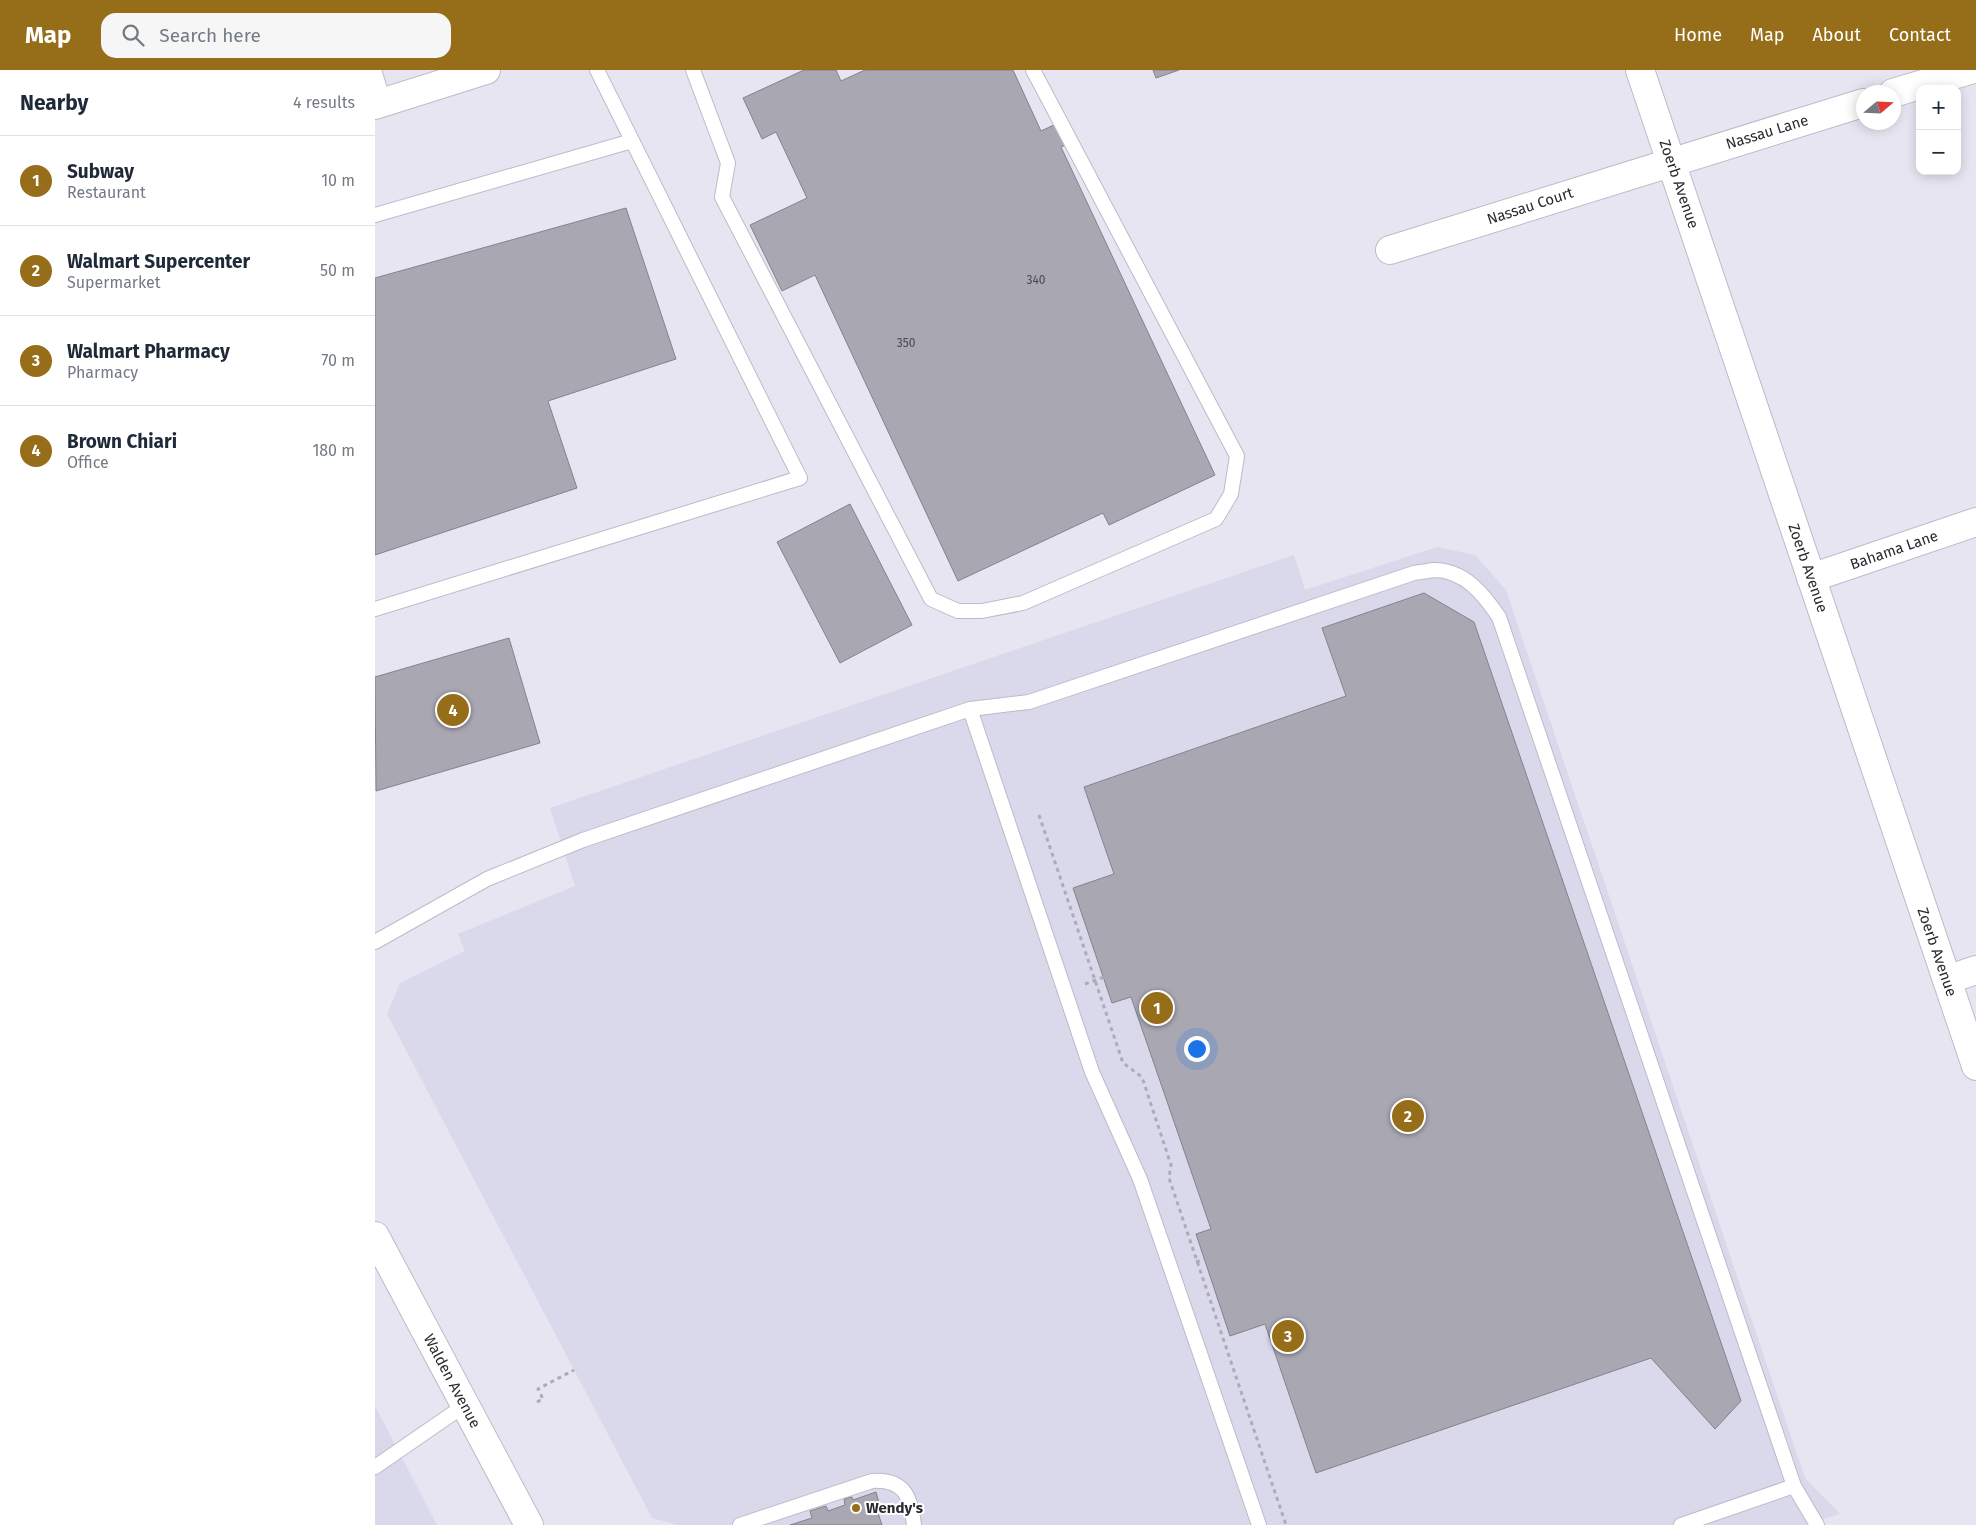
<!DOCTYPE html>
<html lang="en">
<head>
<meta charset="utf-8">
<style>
  :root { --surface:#fff; --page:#f6f6f7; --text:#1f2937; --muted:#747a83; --line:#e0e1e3; --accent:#966d19 }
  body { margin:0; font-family:"Fira Sans",sans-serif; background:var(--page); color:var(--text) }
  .controls { position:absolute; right:15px; top:15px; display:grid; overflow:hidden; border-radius:10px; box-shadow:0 2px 12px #0003 }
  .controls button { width:45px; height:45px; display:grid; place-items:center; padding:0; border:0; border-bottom:1px solid var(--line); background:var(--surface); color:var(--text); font:25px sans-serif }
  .compass { position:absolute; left:1481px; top:15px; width:45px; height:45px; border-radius:50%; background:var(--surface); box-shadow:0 2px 12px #0003; rotate:71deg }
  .you { position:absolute; left:821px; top:978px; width:18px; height:18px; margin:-12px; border:4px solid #fff; border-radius:50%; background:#1a73e8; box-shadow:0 0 0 8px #1a73e833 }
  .badge { display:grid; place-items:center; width:32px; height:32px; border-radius:50%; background:var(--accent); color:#fff; font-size:16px; font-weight:700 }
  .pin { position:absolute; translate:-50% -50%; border:2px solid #fff; box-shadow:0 1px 5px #0006 }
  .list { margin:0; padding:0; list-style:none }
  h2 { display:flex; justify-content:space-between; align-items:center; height:65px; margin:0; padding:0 20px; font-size:21px }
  h2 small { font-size:16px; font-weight:400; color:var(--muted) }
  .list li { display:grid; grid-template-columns:32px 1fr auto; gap:15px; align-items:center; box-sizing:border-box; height:90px; padding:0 20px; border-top:1px solid var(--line) }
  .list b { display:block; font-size:19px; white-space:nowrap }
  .list p { margin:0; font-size:16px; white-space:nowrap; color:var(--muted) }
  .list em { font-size:16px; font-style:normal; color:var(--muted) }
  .icon { flex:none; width:28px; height:28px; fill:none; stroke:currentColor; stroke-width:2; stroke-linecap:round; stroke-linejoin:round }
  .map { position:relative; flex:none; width:1601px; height:1455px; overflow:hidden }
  header { display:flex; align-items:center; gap:30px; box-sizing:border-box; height:70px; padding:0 25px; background:var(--accent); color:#fff }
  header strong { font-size:24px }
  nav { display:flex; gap:28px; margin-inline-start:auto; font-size:18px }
  .search { width:350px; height:45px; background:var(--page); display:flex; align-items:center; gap:12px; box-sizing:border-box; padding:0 18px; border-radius:15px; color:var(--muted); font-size:19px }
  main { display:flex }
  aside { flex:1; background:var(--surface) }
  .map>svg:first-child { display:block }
  .built { fill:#dad8eb }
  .building { fill:#a8a7b2; stroke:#83828d }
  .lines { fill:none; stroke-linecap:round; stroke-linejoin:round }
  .lane-casing { stroke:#bcbbc7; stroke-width:16 }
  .street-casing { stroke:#bcbbc7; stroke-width:30 }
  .secondary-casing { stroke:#bcbbc7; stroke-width:30 }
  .path { stroke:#adacb6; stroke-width:3; stroke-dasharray:4 4; stroke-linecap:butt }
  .lane { stroke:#fff; stroke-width:14 }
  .street { stroke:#fff; stroke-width:28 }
  .secondary { stroke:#fff; stroke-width:28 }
  .poi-dot { fill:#966d19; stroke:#fff; stroke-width:2 }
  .labels { text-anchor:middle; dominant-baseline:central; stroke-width:4; stroke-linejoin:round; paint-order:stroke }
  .number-label { font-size:12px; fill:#4a484f }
  .street-label { font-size:15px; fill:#2a292e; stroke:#fff }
  .poi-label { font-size:15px; font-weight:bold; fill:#2a292e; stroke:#fff; text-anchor:start }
</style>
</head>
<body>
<header>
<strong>Map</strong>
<div class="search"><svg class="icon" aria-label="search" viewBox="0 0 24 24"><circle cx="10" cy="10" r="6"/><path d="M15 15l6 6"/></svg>Search here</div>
<nav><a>Home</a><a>Map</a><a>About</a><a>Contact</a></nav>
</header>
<main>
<aside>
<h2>Nearby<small>4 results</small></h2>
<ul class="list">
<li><span class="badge">1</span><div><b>Subway</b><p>Restaurant</p></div><em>10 m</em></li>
<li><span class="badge">2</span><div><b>Walmart Supercenter</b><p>Supermarket</p></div><em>50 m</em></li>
<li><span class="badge">3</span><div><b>Walmart Pharmacy</b><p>Pharmacy</p></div><em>70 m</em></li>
<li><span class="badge">4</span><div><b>Brown Chiari</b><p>Office</p></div><em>180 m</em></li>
</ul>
</aside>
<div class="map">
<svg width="1601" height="1455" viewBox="0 0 1601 1455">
  <rect width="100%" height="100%" fill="#e6e5f1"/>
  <g class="built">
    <polygon points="1062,477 1100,485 1131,520 1430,1408 1465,1444 1430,1455 302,1455 277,1448 12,944 25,913 90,881 83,864 200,816 175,738 919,485 930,520"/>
    <polygon points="0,1336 62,1455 0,1455"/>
  </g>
  <g class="building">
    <polygon points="429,0 461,0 466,11 490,0 638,0 666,61 683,53 693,74 686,77 840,405 734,455 728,443 583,511 440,205 407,221 375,155 432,128 401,62 387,69 368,28"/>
    <polygon points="778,0 804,0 781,8"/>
    <polygon points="251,138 301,289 173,331 202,418 0,485 0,208"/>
    <polygon points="475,434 537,555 465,593 402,472"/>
    <polygon points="1049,523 1099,552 1366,1331 1340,1359 1276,1288 941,1403 890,1254 855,1266 821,1164 836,1159 756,927 737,933 698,818 739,804 709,717 971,626 947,558"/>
    <polygon points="134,568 165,673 1,721 0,607"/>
    <polygon points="501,1422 504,1433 500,1434 507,1455 415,1455 437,1448 435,1441 451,1436 453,1441 470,1435 469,1429 477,1427 478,1430"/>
  </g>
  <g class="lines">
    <g class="lane-casing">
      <g id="lane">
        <polyline points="318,0 353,93 347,127 556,529 583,541 607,541 648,533 841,449 856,424 862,386 658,0"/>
        <polyline points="0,3 9,32"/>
        <polyline points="0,145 257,71"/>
        <polyline points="0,539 425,408 222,0"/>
        <polyline points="595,639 717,1002 765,1109 884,1455"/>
        <path d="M0,872L112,809L208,770L595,639L654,632L1039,503C1046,502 1053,501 1059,500C1090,500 1109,525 1124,547L1419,1416L1442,1455"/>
        <polyline points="0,1397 90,1335"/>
        <path d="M365,1455L497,1411C529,1409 536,1426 539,1455"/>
        <polyline points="1306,1455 1419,1416"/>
      </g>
    </g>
    <g class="street-casing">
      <g id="street">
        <polyline points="1265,0 1601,996"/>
        <polyline points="1518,23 1595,0"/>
        <polyline points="1015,180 1488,33"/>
        <polyline points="1436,508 1601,452"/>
        <polyline points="1572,910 1601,900"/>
      </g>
    </g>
    <g class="secondary-casing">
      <g id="secondary">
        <polyline points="0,35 111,0"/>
        <polyline points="0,1166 154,1455"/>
      </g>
    </g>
    <g class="path">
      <polyline points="664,745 748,993 767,1007 796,1095 794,1108 911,1455"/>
      <polyline points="710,914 729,907"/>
      <polyline points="821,1192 829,1189"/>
      <polyline points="162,1332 168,1329 163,1319 199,1300"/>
    </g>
    <use href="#lane" class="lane"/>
    <use href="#street" class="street"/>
    <use href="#secondary" class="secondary"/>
  </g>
  <circle class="poi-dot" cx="481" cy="1438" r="5"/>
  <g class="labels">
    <g class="number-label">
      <text x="661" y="210">340</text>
      <text x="531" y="273">350</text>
    </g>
    <g class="street-label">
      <text transform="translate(1392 62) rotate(-17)">Nassau Lane</text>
      <text transform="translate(1304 114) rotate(71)">Zoerb Avenue</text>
      <text transform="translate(1155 136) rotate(-18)">Nassau Court</text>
      <text transform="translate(1519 480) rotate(-19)">Bahama Lane</text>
      <text transform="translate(1433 498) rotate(71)">Zoerb Avenue</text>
      <text transform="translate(1562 882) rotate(71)">Zoerb Avenue</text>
      <text transform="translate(77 1311) rotate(62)">Walden Avenue</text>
    </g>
    <g class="poi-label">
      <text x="491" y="1438">Wendy's</text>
    </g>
  </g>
</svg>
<div class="controls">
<button>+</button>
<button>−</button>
</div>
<svg class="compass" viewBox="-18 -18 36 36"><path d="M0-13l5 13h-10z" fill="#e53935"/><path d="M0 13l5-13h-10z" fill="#747a83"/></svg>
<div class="you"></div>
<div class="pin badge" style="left:782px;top:938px">1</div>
<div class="pin badge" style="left:1033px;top:1046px">2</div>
<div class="pin badge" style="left:913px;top:1266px">3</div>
<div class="pin badge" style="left:78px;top:640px">4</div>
</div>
</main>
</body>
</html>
